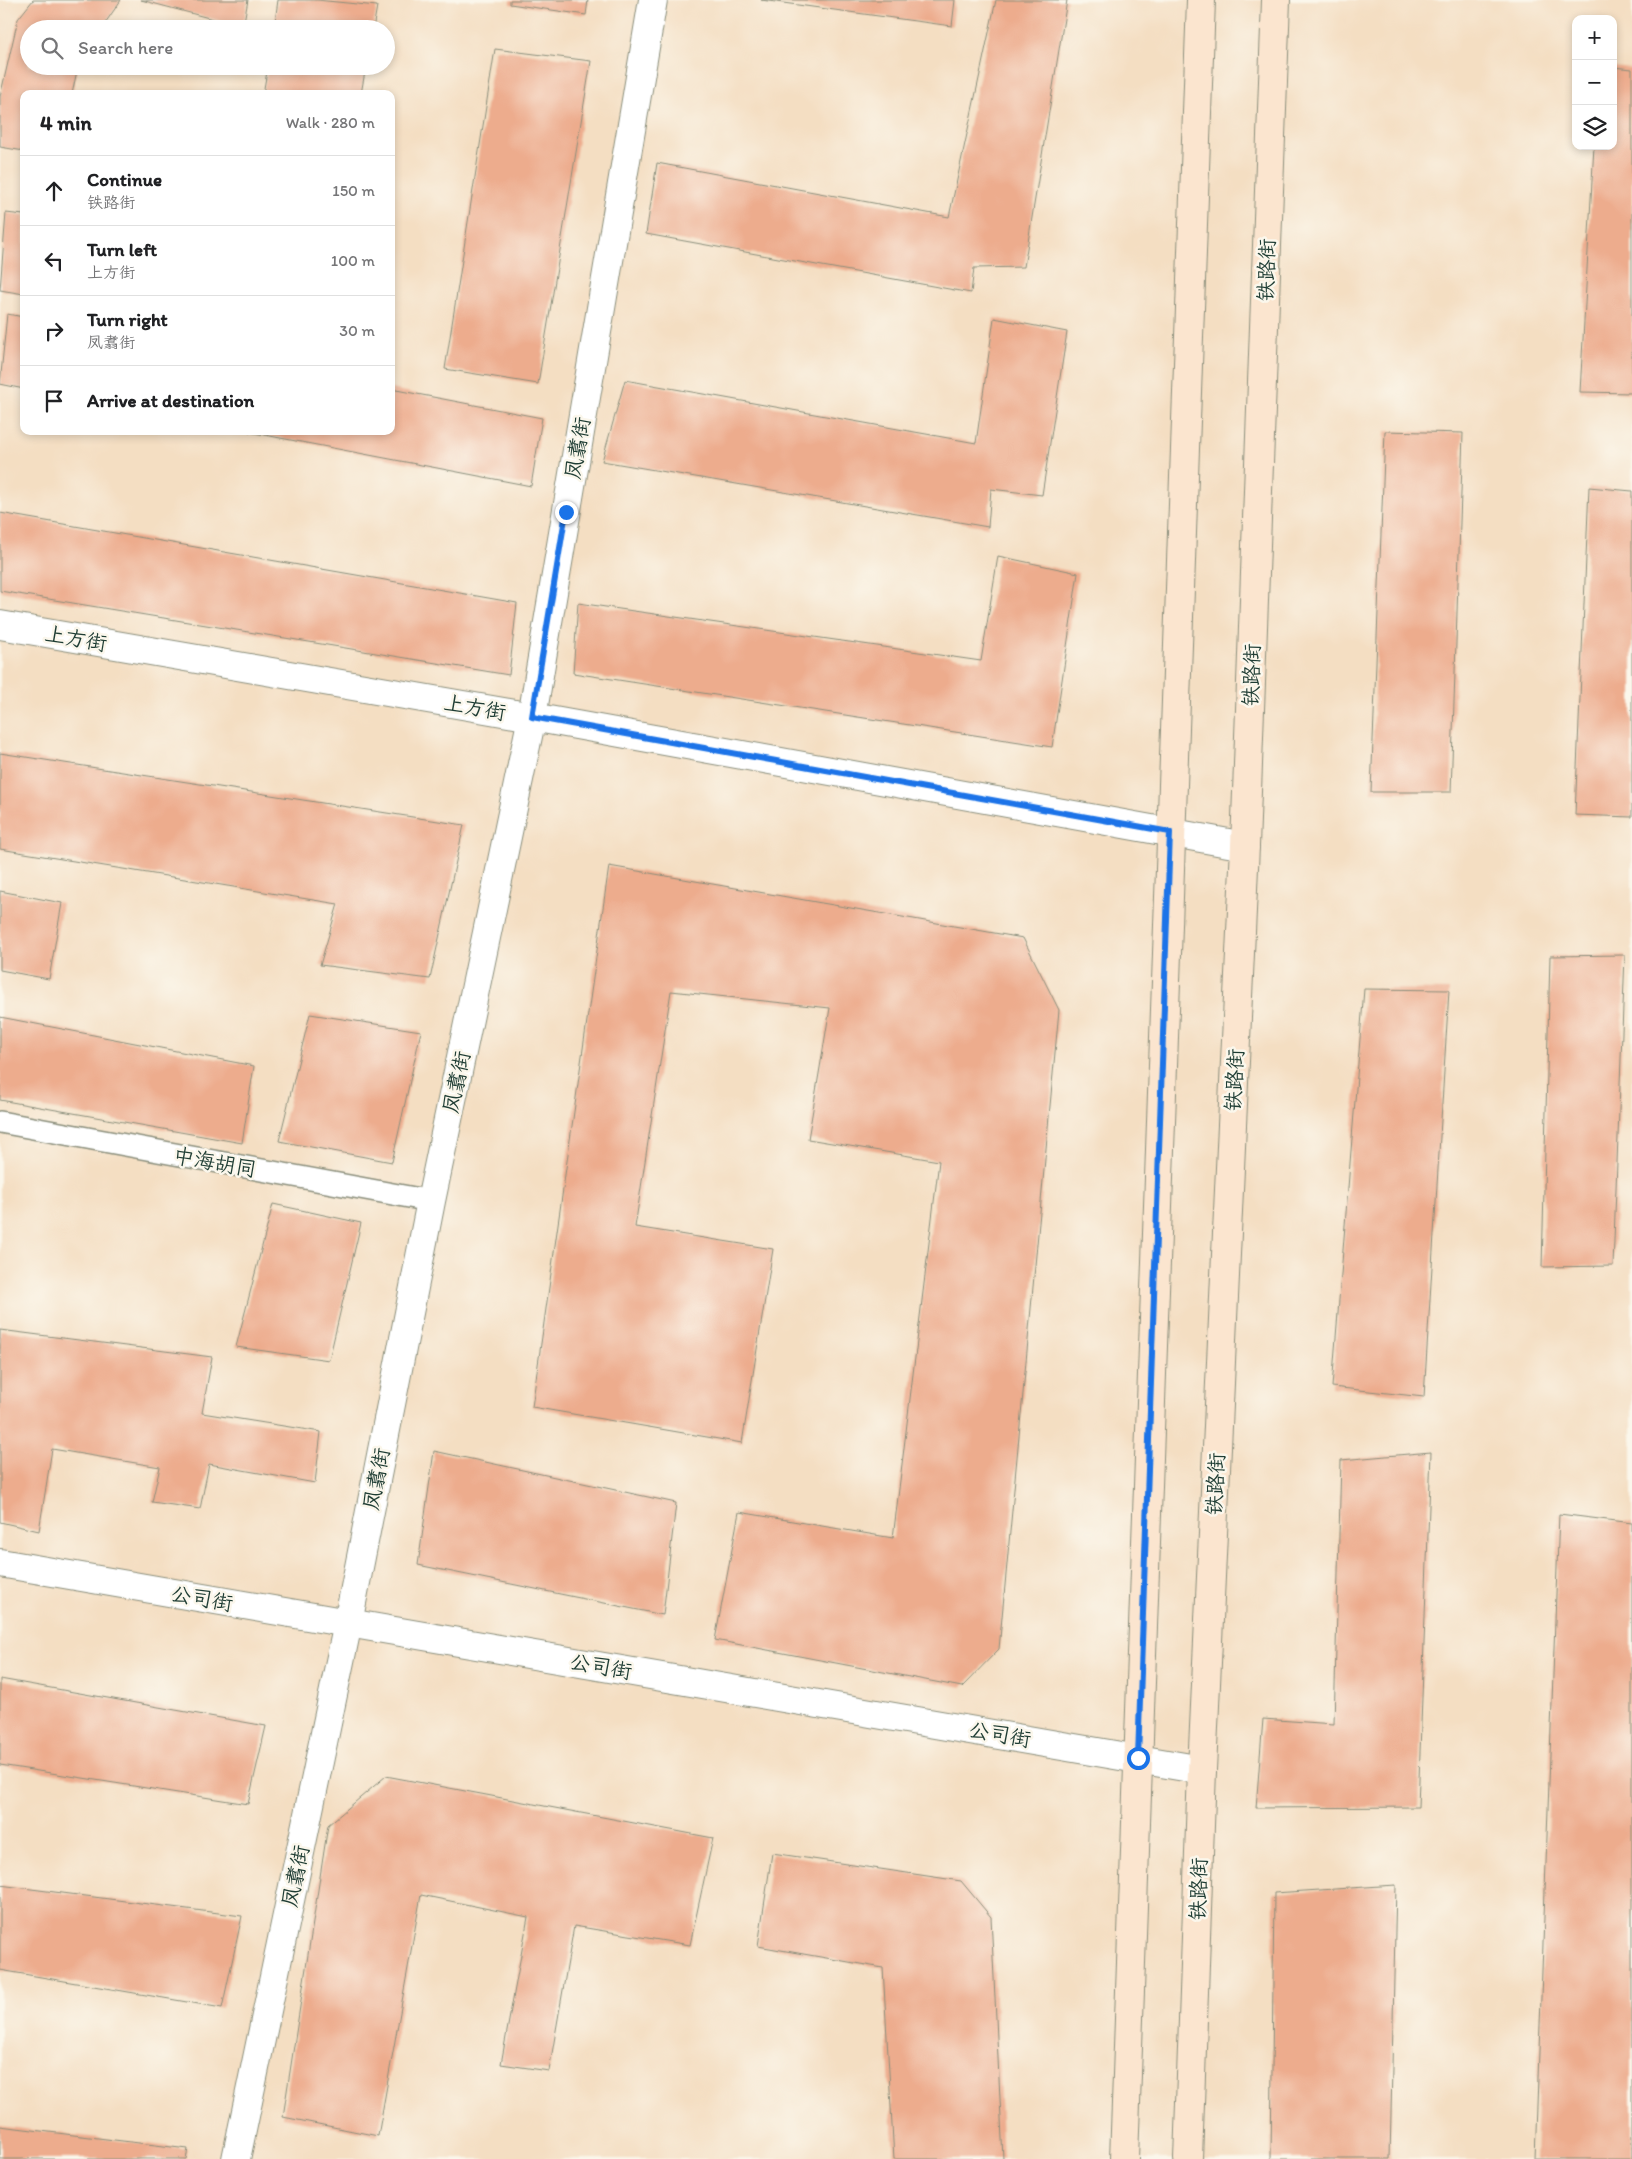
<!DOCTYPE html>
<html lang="en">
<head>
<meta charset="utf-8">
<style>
  :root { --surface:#fff; --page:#f2f2f2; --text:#202124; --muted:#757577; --line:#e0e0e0 }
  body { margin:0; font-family:Itim,"LXGW WenKai TC",sans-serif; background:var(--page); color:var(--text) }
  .controls { position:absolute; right:15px; top:15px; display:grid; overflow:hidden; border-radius:10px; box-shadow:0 2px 8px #0003 }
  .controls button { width:45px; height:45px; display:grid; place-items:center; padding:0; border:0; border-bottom:1px solid var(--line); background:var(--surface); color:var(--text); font:25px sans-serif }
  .stop { position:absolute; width:15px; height:15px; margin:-11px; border:4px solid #1a73e8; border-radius:50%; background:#fff }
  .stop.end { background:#1a73e8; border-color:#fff; box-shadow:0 1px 5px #0008 }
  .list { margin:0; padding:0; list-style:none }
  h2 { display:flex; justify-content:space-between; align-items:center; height:65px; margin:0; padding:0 20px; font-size:21px }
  h2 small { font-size:16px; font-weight:400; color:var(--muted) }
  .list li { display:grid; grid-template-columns:32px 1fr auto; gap:15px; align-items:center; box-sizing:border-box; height:70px; padding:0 20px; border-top:1px solid var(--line) }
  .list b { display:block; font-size:19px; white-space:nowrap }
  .list p { margin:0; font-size:16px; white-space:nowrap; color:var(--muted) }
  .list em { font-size:16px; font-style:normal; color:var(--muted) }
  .icon { flex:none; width:28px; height:28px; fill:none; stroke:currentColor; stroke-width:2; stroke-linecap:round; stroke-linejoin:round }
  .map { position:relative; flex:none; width:1632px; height:2159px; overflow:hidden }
  .search { position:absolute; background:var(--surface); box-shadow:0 2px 8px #0003; left:20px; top:20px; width:375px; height:55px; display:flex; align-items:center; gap:12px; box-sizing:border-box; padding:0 18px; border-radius:28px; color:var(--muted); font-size:19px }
  .panel { position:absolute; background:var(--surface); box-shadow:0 2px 8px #0003; left:20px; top:90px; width:375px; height:345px; border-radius:10px }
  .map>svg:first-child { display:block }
  .building { fill:#edac8d }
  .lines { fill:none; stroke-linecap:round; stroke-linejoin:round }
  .service-casing { stroke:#8a8e7b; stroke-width:24 }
  .minor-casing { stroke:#8a8e7b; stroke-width:30 }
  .tertiary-casing { stroke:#8a8e7b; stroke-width:30 }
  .secondary-casing { stroke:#8a8e7b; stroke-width:30 }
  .service { stroke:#fff; stroke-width:21 }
  .minor { stroke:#fff; stroke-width:28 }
  .tertiary { stroke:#fff; stroke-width:28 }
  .secondary { stroke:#fbe5cf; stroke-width:28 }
  .route { stroke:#1a73e8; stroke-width:6 }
  .labels { text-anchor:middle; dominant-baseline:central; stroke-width:5; stroke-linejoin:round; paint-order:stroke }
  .street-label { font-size:21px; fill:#1f3d34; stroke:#fbf7ec }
</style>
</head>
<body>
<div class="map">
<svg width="1632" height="2159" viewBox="0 0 1632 2159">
  <rect width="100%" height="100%" fill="#fbf7ec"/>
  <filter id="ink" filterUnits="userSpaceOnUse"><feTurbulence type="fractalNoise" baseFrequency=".02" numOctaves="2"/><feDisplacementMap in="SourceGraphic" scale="10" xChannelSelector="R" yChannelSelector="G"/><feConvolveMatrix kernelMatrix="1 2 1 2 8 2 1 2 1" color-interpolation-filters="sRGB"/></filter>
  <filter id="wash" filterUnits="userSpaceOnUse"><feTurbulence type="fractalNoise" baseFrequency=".0096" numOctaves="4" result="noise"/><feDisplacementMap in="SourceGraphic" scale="20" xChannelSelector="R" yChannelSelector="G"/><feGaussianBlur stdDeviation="1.12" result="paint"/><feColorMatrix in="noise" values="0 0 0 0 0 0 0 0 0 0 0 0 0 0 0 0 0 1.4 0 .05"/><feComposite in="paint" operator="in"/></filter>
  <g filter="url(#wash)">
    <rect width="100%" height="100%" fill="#f4dec2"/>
    <g id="blocks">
      <g class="building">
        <polygon points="33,0 121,0 101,29 29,29 29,66 78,66 72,94 24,94 24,151 0,147 0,97 18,19"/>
        <polygon points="141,0 248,0 243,27"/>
        <polygon points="278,0 317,0 377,6 373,29 274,29"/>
        <polygon points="510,0 588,0 586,15 510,4"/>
        <polygon points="761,0 955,0 952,26"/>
        <polygon points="996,0 1067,0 1024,267 974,268 971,293 646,234 657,163 949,217"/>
        <polygon points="495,49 591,61 538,384 445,369"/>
        <polygon points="268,66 366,66 361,94 263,94"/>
        <polygon points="1613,67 1632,69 1632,393 1580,392 1594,146 1613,146"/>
        <polygon points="6,213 24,215 24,294 0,290"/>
        <polygon points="7,314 24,317 24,389 0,384"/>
        <polygon points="994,318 1067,332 1042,495 991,489 988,527 602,461 625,380 976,443"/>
        <polygon points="391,389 542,418 531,486 249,432 391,431"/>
        <polygon points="1385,431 1463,433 1451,792 1371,792"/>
        <polygon points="1589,487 1632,491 1632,817 1575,815"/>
        <polygon points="0,513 517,603 509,675 0,591"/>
        <polygon points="998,556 1078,573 1052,747 573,673 578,603 981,661"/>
        <polygon points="0,753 464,825 430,979 320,965 338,904 0,849"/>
        <polygon points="609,866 1023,938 1059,1010 999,1649 962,1687 715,1640 739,1512 893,1538 939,1161 808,1139 830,1008 671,991 635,1227 773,1249 742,1443 532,1407"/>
        <polygon points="0,891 62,903 49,979 0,970"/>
        <polygon points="1625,955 1613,1266 1542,1267 1550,956"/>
        <polygon points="1364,989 1449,990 1424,1397 1332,1387"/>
        <polygon points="310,1014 421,1031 392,1162 279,1141"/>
        <polygon points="0,1017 254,1066 242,1143 0,1100"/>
        <polygon points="273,1204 361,1223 329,1360 236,1347"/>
        <polygon points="0,1330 212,1357 202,1413 321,1432 315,1483 209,1464 200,1509 152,1502 160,1467 52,1449 39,1531 0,1522"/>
        <polygon points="434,1451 676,1503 663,1615 418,1565"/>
        <polygon points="1431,1452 1418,1807 1256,1808 1263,1719 1334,1724 1341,1460"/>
        <polygon points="1559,1514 1632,1523 1632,2159 1535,2159"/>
        <polygon points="0,1679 266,1726 248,1804 0,1765"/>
        <polygon points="386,1776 713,1838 690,1945 574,1926 549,2071 501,2064 528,1917 421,1895 378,2136 283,2117 328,1825"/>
        <polygon points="772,1853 961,1881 991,1917 1003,2159 894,2159 883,1968 758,1946"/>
        <polygon points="0,1885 242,1916 222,2008 0,1970"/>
        <polygon points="1396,1885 1390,2159 1271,2159 1274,1893"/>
        <polygon points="0,2126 188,2149 186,2159 0,2159"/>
      </g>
    </g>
  </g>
  <g filter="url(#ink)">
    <use href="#blocks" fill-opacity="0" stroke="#8a8e7b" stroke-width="1"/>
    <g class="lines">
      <g class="service-casing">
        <polyline id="service" points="0,1122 431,1201"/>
      </g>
      <g class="minor-casing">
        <polyline id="minor" points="0,625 532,717 1245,846"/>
      </g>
      <g class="tertiary-casing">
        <g id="tertiary">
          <polyline points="0,1563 1202,1770"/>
          <polyline points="236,2159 348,1623 431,1201 532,717 653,0"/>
        </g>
      </g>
      <g class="secondary-casing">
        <g id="secondary">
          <polyline points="1124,2159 1201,0"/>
          <polyline points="1188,2159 1202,1770 1245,846 1276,0"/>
        </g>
      </g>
      <use href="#service" class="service"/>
      <use href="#minor" class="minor"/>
      <use href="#tertiary" class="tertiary"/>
      <use href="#secondary" class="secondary"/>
    </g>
  </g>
  <g class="lines" filter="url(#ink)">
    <polyline class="route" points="566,512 532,717 1170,832 1138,1758"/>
  </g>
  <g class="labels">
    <g class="street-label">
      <text transform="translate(1266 270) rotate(-88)">铁路街</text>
      <text transform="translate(577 448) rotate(-80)">凤翥街</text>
      <text transform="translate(76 638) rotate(10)">上方街</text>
      <text transform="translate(1251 675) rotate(-88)">铁路街</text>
      <text transform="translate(475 707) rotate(10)">上方街</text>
      <text transform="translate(1234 1080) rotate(-87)">铁路街</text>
      <text transform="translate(456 1082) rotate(-78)">凤翥街</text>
      <text transform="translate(215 1162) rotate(10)">中海胡同</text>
      <text transform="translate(376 1479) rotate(-79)">凤翥街</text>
      <text transform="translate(1215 1484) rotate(-87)">铁路街</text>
      <text transform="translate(202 1598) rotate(10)">公司街</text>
      <text transform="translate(601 1666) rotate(10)">公司街</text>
      <text transform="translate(1000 1734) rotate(10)">公司街</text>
      <text transform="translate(295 1876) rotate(-78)">凤翥街</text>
      <text transform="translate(1198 1889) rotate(-88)">铁路街</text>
    </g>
  </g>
</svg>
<div class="controls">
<button>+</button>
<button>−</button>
<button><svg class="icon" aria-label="layers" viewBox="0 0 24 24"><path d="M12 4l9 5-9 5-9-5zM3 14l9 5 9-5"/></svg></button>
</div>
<div class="stop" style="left:1138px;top:1758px"></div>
<div class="stop end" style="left:566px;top:512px"></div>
<div class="search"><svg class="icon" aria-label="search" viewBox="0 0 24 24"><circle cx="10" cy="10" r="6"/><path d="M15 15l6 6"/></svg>Search here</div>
<section class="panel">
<h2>4 min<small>Walk · 280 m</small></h2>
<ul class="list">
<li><svg class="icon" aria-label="ahead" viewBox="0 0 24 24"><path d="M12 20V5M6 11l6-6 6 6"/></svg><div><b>Continue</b><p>铁路街</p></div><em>150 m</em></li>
<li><svg class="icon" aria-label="left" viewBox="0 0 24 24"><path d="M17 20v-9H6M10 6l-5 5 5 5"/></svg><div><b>Turn left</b><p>上方街</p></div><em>100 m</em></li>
<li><svg class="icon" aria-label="right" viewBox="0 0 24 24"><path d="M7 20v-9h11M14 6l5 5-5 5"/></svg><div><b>Turn right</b><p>凤翥街</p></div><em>30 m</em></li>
<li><svg class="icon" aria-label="arrive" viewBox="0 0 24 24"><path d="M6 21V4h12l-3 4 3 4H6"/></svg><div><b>Arrive at destination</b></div></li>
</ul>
</section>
</div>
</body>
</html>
